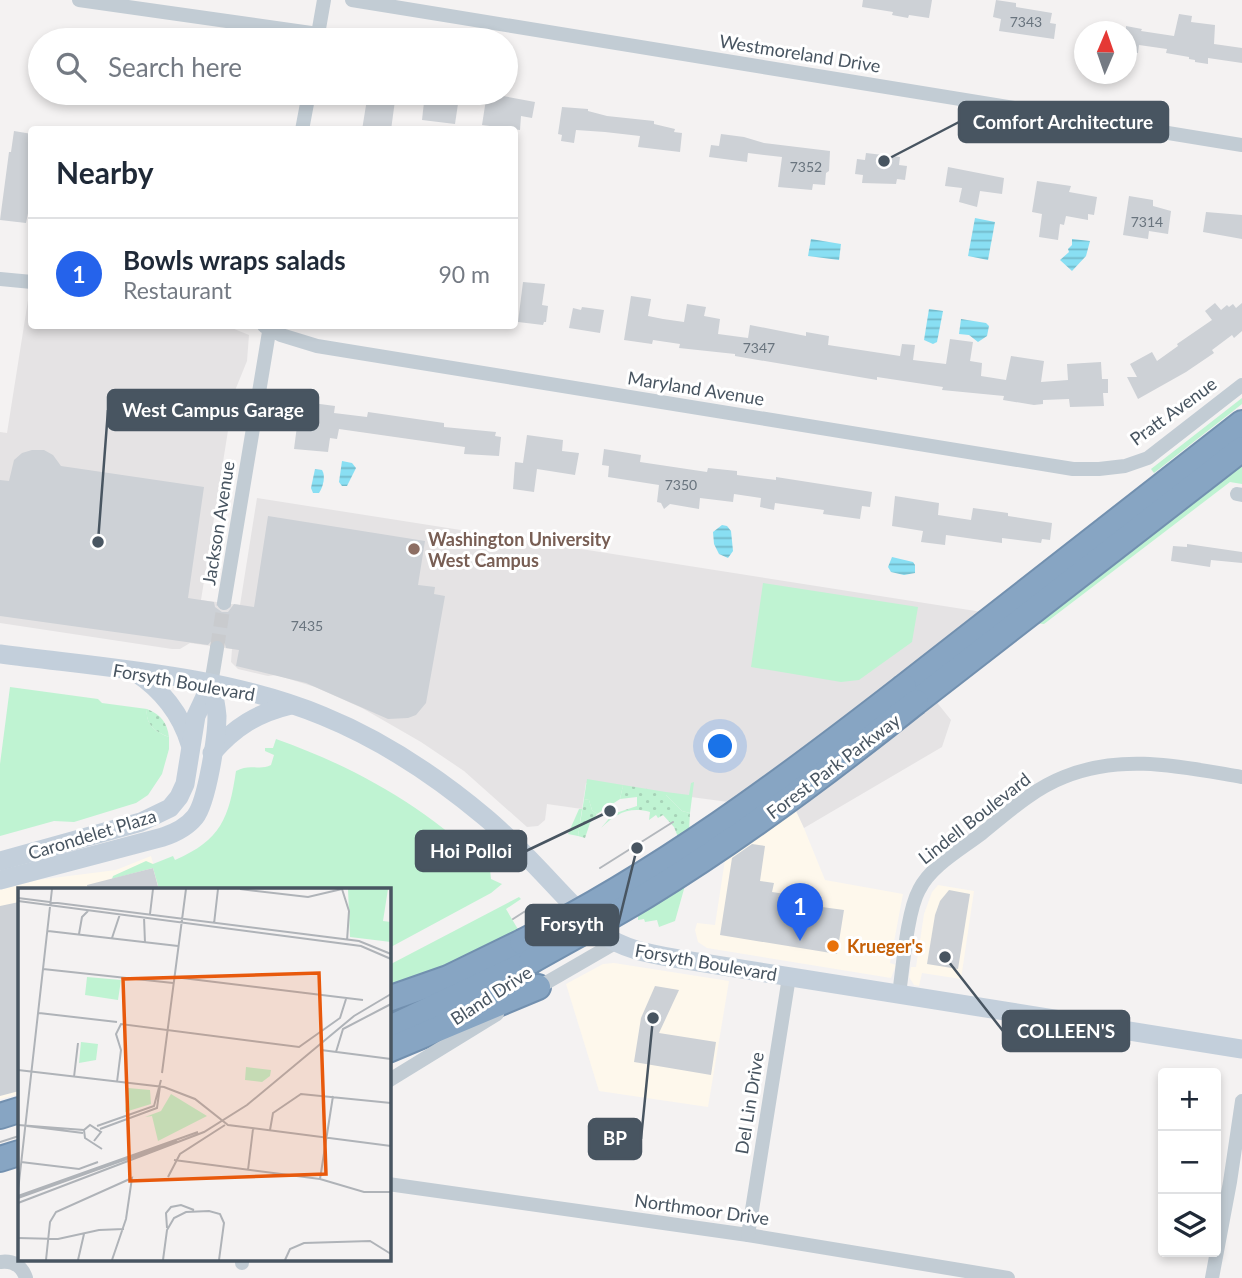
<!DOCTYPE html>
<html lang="en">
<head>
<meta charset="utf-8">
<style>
  :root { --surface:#fff; --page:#f6f6f7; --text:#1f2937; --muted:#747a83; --line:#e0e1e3; --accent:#2563eb }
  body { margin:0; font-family:Lato,sans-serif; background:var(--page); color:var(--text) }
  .controls { position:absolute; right:21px; bottom:21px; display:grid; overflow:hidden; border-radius:7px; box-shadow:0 4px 10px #0003 }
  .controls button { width:63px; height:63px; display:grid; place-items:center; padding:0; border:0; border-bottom:2px solid var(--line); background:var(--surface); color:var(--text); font:35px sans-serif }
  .compass { position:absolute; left:1074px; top:21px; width:63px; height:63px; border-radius:50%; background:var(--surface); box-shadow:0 4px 10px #0003; rotate:2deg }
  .you { position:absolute; left:721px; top:747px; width:24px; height:24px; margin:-18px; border:5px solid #fff; border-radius:50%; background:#1a73e8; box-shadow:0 0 0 10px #1a73e833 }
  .badge { display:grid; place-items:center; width:46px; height:46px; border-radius:50%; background:var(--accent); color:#fff; font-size:23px; font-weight:700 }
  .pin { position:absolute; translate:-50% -58px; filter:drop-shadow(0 2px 4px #0008) }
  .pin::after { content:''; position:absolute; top:37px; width:24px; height:21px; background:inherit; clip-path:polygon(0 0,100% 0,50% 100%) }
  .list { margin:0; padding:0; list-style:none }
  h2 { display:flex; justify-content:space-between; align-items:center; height:91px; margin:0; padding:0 28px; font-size:30px }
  h2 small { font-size:23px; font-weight:400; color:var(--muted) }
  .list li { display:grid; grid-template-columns:46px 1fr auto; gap:21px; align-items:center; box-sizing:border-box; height:112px; padding:0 28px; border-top:2px solid var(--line) }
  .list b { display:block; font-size:26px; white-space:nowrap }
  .list p { margin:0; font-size:23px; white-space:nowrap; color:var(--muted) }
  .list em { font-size:23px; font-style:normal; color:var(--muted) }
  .icon { flex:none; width:38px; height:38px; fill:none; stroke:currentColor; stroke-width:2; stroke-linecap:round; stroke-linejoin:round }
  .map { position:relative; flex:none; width:1242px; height:1278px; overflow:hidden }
  .search { position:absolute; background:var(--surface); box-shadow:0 4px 10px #0003; left:28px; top:28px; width:490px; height:77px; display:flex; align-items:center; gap:18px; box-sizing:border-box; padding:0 24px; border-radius:38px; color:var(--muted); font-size:26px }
  .panel { position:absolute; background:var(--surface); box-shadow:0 4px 10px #0003; left:28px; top:126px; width:490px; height:203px; border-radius:7px }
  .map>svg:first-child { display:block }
  .commercial { fill:#fef8ec }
  .education { fill:#e5e3e4 }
  .green { fill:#bff3d2 }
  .garden { fill:url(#garden-dots) }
  .water { fill:url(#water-rules) }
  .building { fill:#cdd1d6 }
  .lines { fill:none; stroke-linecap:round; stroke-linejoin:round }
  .street-tunnel { stroke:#c9cbce; stroke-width:14; stroke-dasharray:14 7; stroke-linecap:butt }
  .highway-casing { stroke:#7290af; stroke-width:28 }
  .street { stroke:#c2ccd4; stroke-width:14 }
  .secondary { stroke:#c3cfdb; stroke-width:19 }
  .highway { stroke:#87a5c3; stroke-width:24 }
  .tram { stroke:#b3b7bc; stroke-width:2 }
  .highway-bridge-casing { stroke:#7290af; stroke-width:28; stroke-linecap:butt }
  .highway-bridge { stroke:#87a5c3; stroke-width:24 }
  .education-dot { fill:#8d6e63; stroke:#fff; stroke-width:2.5 }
  .food-dot { fill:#e8710a; stroke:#fff; stroke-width:2.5 }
  .labels { text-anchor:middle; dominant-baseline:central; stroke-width:6; stroke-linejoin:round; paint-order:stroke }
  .number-label { font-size:14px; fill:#69747e }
  .street-label { font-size:18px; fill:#485561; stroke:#fff }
  .education-label { font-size:18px; font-weight:bold; fill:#785e54; stroke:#fff; text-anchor:start }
  .food-label { font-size:18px; font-weight:bold; fill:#c56008; stroke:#fff; text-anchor:start }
  .inset-road { fill:none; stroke:#afb3b8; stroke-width:2 }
  .view { fill:#e8590c; fill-opacity:0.15; stroke:#e8590c; stroke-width:3.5 }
  .inset-edge { fill:none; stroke:#485561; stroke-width:3.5 }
  .leader { fill:none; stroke:#485561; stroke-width:2.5 }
  .callout-dot { fill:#485561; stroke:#fff; stroke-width:2.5 }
  .callout { fill:#485561; stroke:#485561; stroke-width:2.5 }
  .callout-label { font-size:19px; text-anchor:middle; font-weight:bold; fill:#fff }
</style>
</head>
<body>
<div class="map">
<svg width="1242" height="1278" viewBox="0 0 1242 1278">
  <defs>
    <pattern id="garden-dots" width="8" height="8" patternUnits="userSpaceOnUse" patternTransform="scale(1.75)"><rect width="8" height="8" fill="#bff3d2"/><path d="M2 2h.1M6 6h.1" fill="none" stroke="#a6d2b7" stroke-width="1.8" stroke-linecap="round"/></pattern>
    <pattern id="water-rules" width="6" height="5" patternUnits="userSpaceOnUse" patternTransform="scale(1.75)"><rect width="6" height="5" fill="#89dff3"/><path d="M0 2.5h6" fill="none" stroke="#72b8c8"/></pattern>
  </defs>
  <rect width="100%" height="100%" fill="#f4f2f2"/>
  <g class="commercial">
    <polygon points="797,811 825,880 903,894 890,963 896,965 891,978 707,948 698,942 695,930 697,923 715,925 728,840"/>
    <polygon points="151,856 160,889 19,890 19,1094 0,1099 0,890 37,880 116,870"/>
    <polygon points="938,885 974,891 961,979 922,973 919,986 914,985 909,977 911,967 916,967 924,914 932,892"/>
    <polygon points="614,963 729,981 708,1107 599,1091 566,984 603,964"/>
  </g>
  <polygon class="education" points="29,294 31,295 32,326 227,326 249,335 247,361 234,393 201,600 240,605 257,498 982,612 935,700 951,720 942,747 804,828 796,811 586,783 582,809 547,804 545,820 538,826 527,827 464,771 421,742 362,708 315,687 276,675 268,676 238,669 231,662 232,649 190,643 180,649 172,649 0,623 0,432 7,433"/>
  <g class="green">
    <polygon points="1242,398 1242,404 1154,473 1151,469"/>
    <polygon points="1242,464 1242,484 1230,482 1044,624 1034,623"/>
    <polygon points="763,583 918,607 912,642 859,680 841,682 751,667"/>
    <path d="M10,687L98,699L102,703L147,709C145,724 155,732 169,737V749L162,774L148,795L136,803L74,822L54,821L0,836V764Z"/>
    <path d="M276,739C358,768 427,808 490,869L491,879L502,884L491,893L389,948L388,890L159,889L153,868L112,879L113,876L146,861L153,864L173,856L175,860C221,840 229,818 236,771C250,763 259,771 271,765L274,755L265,751V748H273Z"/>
    <polygon points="587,779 623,785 620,799 597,814 592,810 589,800 584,799"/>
    <polygon points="694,782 690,813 682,811 666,795 666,792 689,795 691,783"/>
    <polygon points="579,809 582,809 578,836 568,834"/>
    <polygon points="686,882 675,921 659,927 657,920 645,922 644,919 638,920 638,911"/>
    <polygon points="519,897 521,899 506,909 519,931 454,964 389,988 389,965"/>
  </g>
  <g class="garden">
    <path d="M147,709C161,715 167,722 169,737C155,732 145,724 147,709Z"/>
    <path d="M623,785L666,792V795L682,811L690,813L689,830L678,837L674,827L663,815L658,818L656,815L649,820L650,812C629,806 615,814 601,828L613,814L637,806V797L620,799Z"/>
    <polygon points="584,799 589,800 592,810 597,814 590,823 585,838 578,836"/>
  </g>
  <g class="water">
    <polygon points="975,218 995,222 988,260 968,256"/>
    <polygon points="811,239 841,244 839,260 808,256"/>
    <polygon points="1072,239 1090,241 1086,256 1072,271 1060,260 1069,252 1068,249 1072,245"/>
    <polygon points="929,309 943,311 937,342 933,344 924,340"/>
    <polygon points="961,319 986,323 989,326 987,336 978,342 969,335 959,334"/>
    <polygon points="342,461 352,463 356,468 347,486 342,486 339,482"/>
    <path d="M315,469L322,470C326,476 323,487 319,493H313L311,488Z"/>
    <polygon points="722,525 727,526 731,531 733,551 728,558 719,554 714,544 713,532"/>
    <polygon points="892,557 913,562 915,565 915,573 904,575 891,572 888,567"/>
  </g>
  <g class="building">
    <polygon points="863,0 932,0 929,18 909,15 908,18 892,15 893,12 862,7"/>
    <polygon points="996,0 1016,3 1016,7 1052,13 1050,23 1056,24 1054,39 999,31 1001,19 993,17"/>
    <polygon points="1179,14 1192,16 1191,22 1215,25 1214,44 1242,48 1242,63 1208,58 1208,64 1195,62 1195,60 1189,59 1189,57 1166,53 1167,49 1139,45 1138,53 1126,52 1126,26 1142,29 1141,31 1174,36"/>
    <polygon points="368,93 396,93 391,130 362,130"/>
    <polygon points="425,93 459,97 455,124 422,120"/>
    <polygon points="487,93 535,102 532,118 521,116 520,130 482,125"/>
    <polygon points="562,107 588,109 588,111 607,116 654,121 654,124 675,129 674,132 682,133 680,152 638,147 640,136 605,132 576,130 574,143 561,141 562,135 558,134"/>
    <polygon points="14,131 32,134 32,194 26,223 0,220 9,152 11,152"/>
    <polygon points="721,134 744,137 764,143 830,151 829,171 826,173 825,185 813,184 812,190 778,187 782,157 748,153 747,162 709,157 711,145 719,146"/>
    <polygon points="866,153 900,157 899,165 907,166 905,180 897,179 896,184 862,183 863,175 855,174 857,159 865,160"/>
    <polygon points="948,167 1004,178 1002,194 980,191 977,207 959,202 962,188 945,186"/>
    <polygon points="1037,181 1071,186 1069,192 1097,197 1094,215 1088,214 1088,220 1066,216 1064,225 1060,224 1058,240 1039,237 1042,214 1032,212"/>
    <polygon points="1129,196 1153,200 1153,206 1171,211 1168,234 1149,231 1148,239 1123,235"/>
    <polygon points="1206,212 1242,215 1242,239 1203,232"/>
    <polygon points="523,282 545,284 542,305 548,306 546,322 544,322 543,325 518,322"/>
    <polygon points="631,296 651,299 648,316 663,319 684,322 687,304 706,307 704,316 720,319 718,334 748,338 750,325 806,336 806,332 829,336 828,345 900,356 902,344 915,345 913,360 946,364 950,339 973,342 970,361 982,363 981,376 1006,380 1011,356 1044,361 1041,382 1068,380 1067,364 1101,362 1102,379 1108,379 1108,393 1103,393 1104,406 1070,407 1069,399 1043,400 1043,404 1034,405 1003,400 1004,396 942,390 943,387 877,377 877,380 735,356 735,354 679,348 680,344 653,340 652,344 624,340"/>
    <polygon points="1215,303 1221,310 1227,305 1229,307 1233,304 1236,308 1242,303 1242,331 1234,338 1232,335 1212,350 1214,353 1186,372 1138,399 1127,377 1137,377 1130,364 1152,352 1157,361 1178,346 1177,344 1212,320 1205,311"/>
    <polygon points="582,307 604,310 600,333 569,328 573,308 581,310"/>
    <polygon points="305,402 335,406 334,413 367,417 368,412 444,423 444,427 496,432 495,436 501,437 499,456 464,454 465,447 339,429 337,439 330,438 328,452 294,449 300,403"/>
    <polygon points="527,435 563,440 562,451 579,453 575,475 537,469 534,492 513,489 515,462 523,463"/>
    <polygon points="604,449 641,455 640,462 707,472 708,468 737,471 737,475 776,480 776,477 872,492 870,507 862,506 860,519 823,514 824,510 775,503 774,510 760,507 761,498 734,494 733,502 700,498 699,509 670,504 664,509 661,503 657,502 659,485 608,477 609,466 602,465"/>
    <polygon points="32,450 44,450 53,455 61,466 204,487 188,598 214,602 215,607 222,612 228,612 234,604 254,607 268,516 425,541 418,585 435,587 434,594 445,596 426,703 416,715 408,718 388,719 306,683 236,666 239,650 226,648 224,641 219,639 213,639 208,645 0,616 0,480 9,481 14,460 22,453"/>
    <polygon points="895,496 939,503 938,515 971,520 973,508 1008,513 1008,516 1052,523 1050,540 1042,539 1041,543 1002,538 1002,543 946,535 945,545 921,542 923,531 892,526"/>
    <polygon points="1187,544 1242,552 1242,563 1211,560 1210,567 1171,561 1173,546 1187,547"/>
    <polygon points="752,844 765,846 760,881 774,883 772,892 823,900 822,907 844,910 837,954 720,935 732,858"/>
    <polygon points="153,868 159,890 88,890 87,885"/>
    <polygon points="949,890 970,894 958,969 927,964 935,915 940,901"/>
    <polygon points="19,902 19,1091 0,1096 0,906"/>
    <polygon points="655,986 679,990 659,1033 716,1042 711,1075 634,1062 641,1018"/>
  </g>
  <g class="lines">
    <polyline class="street-tunnel" points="217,648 224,603"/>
    <g class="highway-casing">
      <g id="highway">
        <polyline points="904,687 1242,423"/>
        <polyline points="916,702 1242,449"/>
        <polyline points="388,999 448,978 522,942"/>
        <polyline points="388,1029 531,961"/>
        <polyline points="388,1050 538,987"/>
        <polyline points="0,1116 19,1110"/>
        <polyline points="0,1159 19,1153"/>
      </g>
    </g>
    <g class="street">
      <polyline points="79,0 318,34"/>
      <polyline points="352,0 1242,145"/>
      <polyline points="317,40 324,0"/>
      <polyline points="302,130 309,93"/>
      <polyline points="0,279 32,282"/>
      <polyline points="264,326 281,335 317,346 1073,469 1099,469 1125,466 1148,458 1242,385"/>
      <polyline points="1237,494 1242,495"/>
      <polyline points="224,603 270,326"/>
      <polyline points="211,684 217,648"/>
      <polyline points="532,991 615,943"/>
      <path d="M899,994C903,967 907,912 919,890C931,866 960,850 981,834C1007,813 1033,789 1064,777C1123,753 1182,767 1242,777"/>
      <polyline points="388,1081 497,1014"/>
      <polyline points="388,1184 748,1235 1008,1278"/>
      <polyline points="748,1235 789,977"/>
      <path d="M0,1262C13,1260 22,1266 26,1278"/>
      <polyline points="242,1263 242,1259"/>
      <polyline points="1212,1278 1230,1182 1242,1101"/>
    </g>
    <g class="secondary">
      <path d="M0,654C106,668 224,675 323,716C382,740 436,776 485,817C527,852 561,896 601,933C624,950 651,954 679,959L1242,1049"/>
      <path d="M135,672C161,689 181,714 190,744"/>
      <path d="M212,753C235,727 257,713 291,705"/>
      <polyline points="0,861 141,822 170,808 179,797 185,784 196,716 211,684"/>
      <path d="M0,880L163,837C175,833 187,827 195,817C207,802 217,736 217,716C216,705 214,695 211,684"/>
    </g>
    <use href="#highway" class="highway"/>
    <g class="tram">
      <polyline points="600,868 673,822"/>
      <polyline points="513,919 527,910"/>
      <polyline points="0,1142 19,1136"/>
    </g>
    <g class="highway-bridge-casing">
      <g id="highway-bridge">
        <path d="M522,942C660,873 783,781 904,687"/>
        <path d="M531,961C570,939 609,918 647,895C742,837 830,771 916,702"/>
      </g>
    </g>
    <use href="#highway-bridge" class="highway-bridge"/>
  </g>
  <circle class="education-dot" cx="414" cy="549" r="7"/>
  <circle class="food-dot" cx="833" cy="946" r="7"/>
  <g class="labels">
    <g class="number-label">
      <text x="1026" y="21">7343</text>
      <text x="806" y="166">7352</text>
      <text x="1147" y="221">7314</text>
      <text x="759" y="347">7347</text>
      <text x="681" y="484">7350</text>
      <text x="307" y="625">7435</text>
    </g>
    <g class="street-label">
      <text transform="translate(800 53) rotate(9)">Westmoreland Drive</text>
      <text transform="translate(696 388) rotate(9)">Maryland Avenue</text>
      <text transform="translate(1173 411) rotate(-36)">Pratt Avenue</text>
      <text transform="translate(218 523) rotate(-81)">Jackson Avenue</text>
      <text transform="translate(184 682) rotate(10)">Forsyth Boulevard</text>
      <text transform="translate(833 766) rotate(-37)">Forest Park Parkway</text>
      <text transform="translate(974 818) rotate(-38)">Lindell Boulevard</text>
      <text transform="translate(92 834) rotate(-17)">Carondelet Plaza</text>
      <text transform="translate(706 962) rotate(10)">Forsyth Boulevard</text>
      <text transform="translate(491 995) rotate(-33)">Bland Drive</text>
      <text transform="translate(749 1103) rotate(-81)">Del Lin Drive</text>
      <text transform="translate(702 1209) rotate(8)">Northmoor Drive</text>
    </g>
    <g class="education-label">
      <text x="428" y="539">Washington University<tspan x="428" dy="21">West Campus</tspan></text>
    </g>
    <g class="food-label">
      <text x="847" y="946">Krueger's</text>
    </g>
  </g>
  <g transform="translate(18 888)">
    <rect width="373" height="373" fill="#f4f2f2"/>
    <path d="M330,1H370L365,33L373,34V54L332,49ZM69,89L103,92L100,112L67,107ZM228,179L253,182L252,188L244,194L227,192ZM110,200L132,202L133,216L107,224ZM153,206L189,228L140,253L134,228L127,229L143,223Z" fill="#bff3d2"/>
    <path d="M63,154L80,156L78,172L61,175Z" fill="#bff3d2"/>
    <path class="inset-road" d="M222,1L290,9L324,1M324,1L331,23L329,53M0,10L341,53L373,66M0,13L343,58L373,71M132,26L135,1M126,29L127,55M196,36L200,1M30,43L160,58M61,46L64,29L70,23M94,50L102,26M25,81L155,95M156,89L345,112M21,125L99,134M303,162L373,171M318,164L325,141L373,116M0,182L146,199L177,211L210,237L373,258M144,185L168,1M56,189L60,155M99,194L103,162L98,146L103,136L281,159L322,130L328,111M0,237L66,242M9,238L65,245M79,238L136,218L143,192M82,241L139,220L142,198M252,242L255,225L283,206L373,215M76,253L83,244L72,237L66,242L67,250L84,261M156,272L302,291L346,304H373M3,274L61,281L80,274M230,282L235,241M150,289L162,266L207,237M302,291L315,208M0,303L34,1M0,308L180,244M0,310L159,253M0,315L186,244L229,217L336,128L373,106M149,340L148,325L153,319L163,317L176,322M0,350L40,351L81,342L106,341M28,372L32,334L38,324L114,290L108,331L94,372M60,372L66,346M145,372L149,342L156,330L168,324L191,323L202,326L206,335L201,372M267,372L272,361L286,355L352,353L373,366"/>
    <path class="view" d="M301,85L308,286L112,293L105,91Z"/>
    <rect width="373" height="373" class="inset-edge"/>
  </g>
  <path class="leader" d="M884 161L959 122M98 542L108 410M610 811L526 851M637 848L618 925M945 957L1003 1031M653 1018L641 1139"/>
  <g class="callout-dot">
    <circle cx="884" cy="161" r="7"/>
    <circle cx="98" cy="542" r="7"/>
    <circle cx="610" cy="811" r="7"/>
    <circle cx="637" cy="848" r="7"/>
    <circle cx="945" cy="957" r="7"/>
    <circle cx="653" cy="1018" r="7"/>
  </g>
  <g class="callout">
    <rect x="959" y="102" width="209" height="40" rx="7"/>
    <rect x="108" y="390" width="210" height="40" rx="7"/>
    <rect x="416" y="831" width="110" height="40" rx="7"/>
    <rect x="526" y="905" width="92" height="40" rx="7"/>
    <rect x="1003" y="1011" width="126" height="40" rx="7"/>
    <rect x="589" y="1119" width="52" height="40" rx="7"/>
  </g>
  <g class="callout-label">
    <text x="1063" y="129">Comfort Architecture</text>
    <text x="213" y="417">West Campus Garage</text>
    <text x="471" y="858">Hoi Polloi</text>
    <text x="572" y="931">Forsyth</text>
    <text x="1066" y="1038">COLLEEN'S</text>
    <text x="615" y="1145">BP</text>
  </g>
</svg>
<div class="controls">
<button>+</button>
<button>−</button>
<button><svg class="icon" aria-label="layers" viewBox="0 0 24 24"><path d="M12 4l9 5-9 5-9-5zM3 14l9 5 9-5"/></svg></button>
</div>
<svg class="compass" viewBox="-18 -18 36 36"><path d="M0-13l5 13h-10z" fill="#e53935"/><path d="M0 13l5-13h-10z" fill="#747a83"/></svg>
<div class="you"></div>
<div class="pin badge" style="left:800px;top:941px">1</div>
<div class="search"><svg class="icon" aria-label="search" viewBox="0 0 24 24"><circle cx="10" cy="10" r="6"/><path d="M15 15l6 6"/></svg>Search here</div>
<section class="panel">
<h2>Nearby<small></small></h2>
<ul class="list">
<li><span class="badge">1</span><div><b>Bowls wraps salads</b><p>Restaurant</p></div><em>90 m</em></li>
</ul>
</section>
</div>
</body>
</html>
